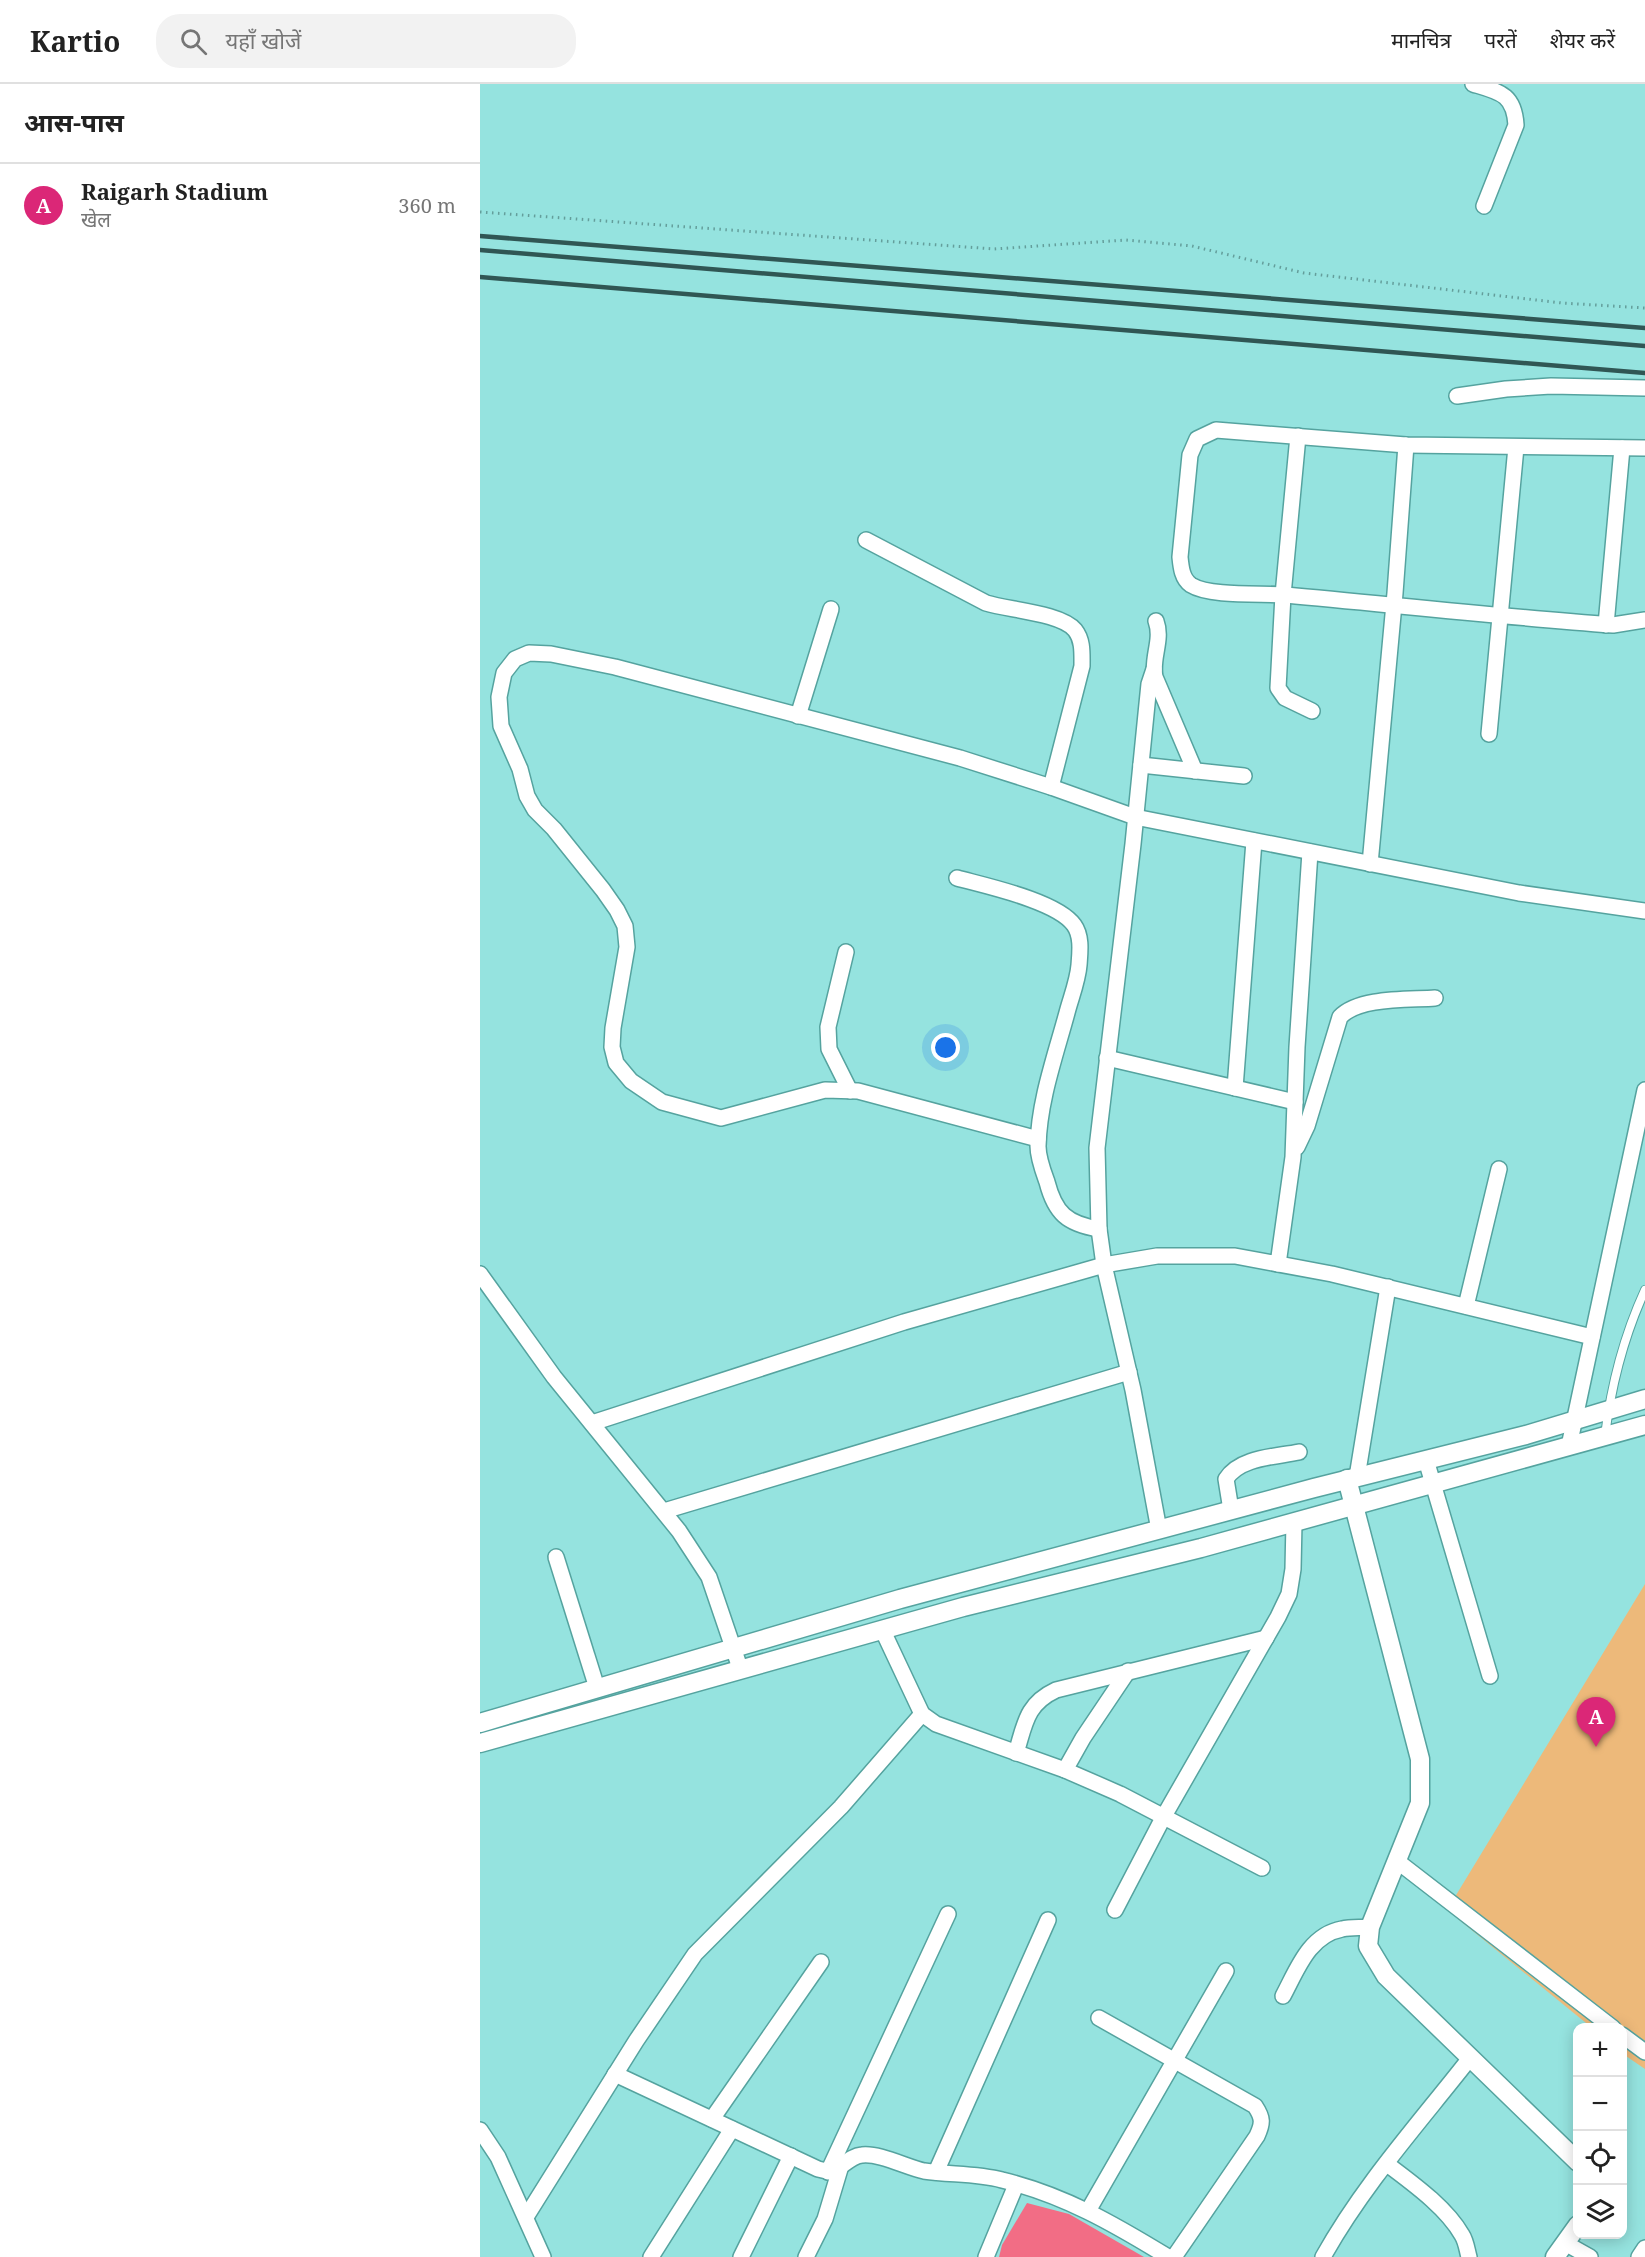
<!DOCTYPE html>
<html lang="hi">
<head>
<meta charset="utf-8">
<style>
  :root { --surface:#fff; --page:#f2f2f2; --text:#222; --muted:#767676; --line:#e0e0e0; --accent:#db2777 }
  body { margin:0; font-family:"Noto Serif","Noto Sans Devanagari",serif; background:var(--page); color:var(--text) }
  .controls { position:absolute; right:18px; bottom:18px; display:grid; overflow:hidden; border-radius:12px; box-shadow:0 3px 15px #0003 }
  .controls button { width:54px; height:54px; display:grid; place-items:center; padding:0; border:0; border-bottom:2px solid var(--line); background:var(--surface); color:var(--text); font:30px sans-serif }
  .you { position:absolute; left:466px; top:964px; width:21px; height:21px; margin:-15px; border:4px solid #fff; border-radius:50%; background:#1a73e8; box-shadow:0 0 0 9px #1a73e833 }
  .badge { display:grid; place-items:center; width:39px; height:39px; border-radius:50%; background:var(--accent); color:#fff; font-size:20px; font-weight:700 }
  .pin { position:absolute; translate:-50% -50px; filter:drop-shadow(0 2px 3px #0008) }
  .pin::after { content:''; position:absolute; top:32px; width:21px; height:18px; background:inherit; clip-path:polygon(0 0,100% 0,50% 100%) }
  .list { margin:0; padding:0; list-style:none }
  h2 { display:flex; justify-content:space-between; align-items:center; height:78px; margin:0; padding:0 24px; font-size:26px }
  h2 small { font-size:20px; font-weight:400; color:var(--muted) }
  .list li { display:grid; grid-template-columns:39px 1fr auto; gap:18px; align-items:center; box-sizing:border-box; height:84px; padding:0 24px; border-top:2px solid var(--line) }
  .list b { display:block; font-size:22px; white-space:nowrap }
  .list p { margin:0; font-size:20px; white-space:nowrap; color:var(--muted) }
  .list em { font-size:20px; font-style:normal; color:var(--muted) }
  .icon { flex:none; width:33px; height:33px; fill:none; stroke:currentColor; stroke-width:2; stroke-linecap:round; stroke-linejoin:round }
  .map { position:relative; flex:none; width:1165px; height:2173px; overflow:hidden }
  header { display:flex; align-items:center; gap:36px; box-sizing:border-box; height:84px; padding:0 30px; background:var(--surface); border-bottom:2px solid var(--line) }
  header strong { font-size:28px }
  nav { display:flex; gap:33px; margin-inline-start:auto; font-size:21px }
  .search { width:420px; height:54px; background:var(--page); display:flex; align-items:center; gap:15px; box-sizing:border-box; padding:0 21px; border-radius:24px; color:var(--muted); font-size:22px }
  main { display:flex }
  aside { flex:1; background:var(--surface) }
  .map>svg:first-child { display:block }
  .green { fill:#edb97a }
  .water { fill:#f26d85 }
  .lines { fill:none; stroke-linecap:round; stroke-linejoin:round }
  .service-casing { stroke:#55a39f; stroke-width:10 }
  .minor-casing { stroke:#55a39f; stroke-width:18 }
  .tertiary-casing { stroke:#55a39f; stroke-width:21 }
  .path { stroke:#649e9b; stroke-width:3; stroke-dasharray:1.5 4.5; stroke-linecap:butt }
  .service { stroke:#fff; stroke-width:8 }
  .minor { stroke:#fff; stroke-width:15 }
  .tertiary { stroke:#fff; stroke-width:18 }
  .rail { stroke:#305654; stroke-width:4.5 }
</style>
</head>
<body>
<header>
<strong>Kartio</strong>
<div class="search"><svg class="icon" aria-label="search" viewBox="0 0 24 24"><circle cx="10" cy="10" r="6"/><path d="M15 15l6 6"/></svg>यहाँ खोजें</div>
<nav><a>मानचित्र</a><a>परतें</a><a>शेयर करें</a></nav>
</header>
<main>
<aside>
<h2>आस-पास<small></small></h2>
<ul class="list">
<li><span class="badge">A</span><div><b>Raigarh Stadium</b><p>खेल</p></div><em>360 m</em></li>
</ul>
</aside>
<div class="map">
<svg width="1165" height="2173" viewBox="0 0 1165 2173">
  <rect width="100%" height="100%" fill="#95e3df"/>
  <polygon class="green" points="1165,1500 1165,1985 1143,1970 1142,1944 1111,1943 967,1826"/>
  <polygon class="water" points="547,2119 589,2130 664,2173 519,2173 522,2161"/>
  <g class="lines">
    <g class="service-casing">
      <path id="service" d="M1125,1352C1131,1302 1144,1252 1165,1206"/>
    </g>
    <g class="minor-casing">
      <g id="minor">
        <path d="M993,0C1020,8 1034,10 1036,41L1004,122"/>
        <polyline points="977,312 1026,305 1071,302 1165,304"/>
        <polyline points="818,352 803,511 798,604 805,614 832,627"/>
        <path d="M1165,364L926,361L736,346L717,355L710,371L700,473C701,483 702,495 711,501C730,513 783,509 806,511C915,521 1024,533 1133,541L1165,536"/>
        <path d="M386,456L506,519C529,526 581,529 595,546C603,556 602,569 602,582L571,703"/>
        <path d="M676,537C683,556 671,574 675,593L715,687"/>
        <polyline points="1126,541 1142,364"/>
        <polyline points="674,585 669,600 653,760 617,1064 619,1145 624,1181 653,1306 679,1446"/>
        <polyline points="318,632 351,525"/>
        <polyline points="1009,650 1036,363"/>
        <polyline points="661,681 764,692"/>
        <polyline points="890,780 915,509 926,361"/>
        <path d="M477,794C506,802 577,817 594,841C602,852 600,868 599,881C598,895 592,911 588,925C576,970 559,1016 558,1062C558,1074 563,1087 567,1098C575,1129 587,1140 619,1145"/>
        <polyline points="366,868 348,943 349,965 370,1007"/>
        <polyline points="627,974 815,1018"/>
        <polyline points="755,1004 774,757"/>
        <polyline points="558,1055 378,1007 345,1006 241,1034 182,1018 151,997 136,979 132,963 133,944 147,863 145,842 137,826 123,806 74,745 55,726 47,712 40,685 21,642 19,613 24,589 35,575 49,569 71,570 135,583 480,674 571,703 655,733 1039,809 1165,827"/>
        <path d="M817,1063L827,1042L860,933C879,913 928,916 955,914"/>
        <polyline points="798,1180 813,1073 817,963 830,768"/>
        <polyline points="0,1190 74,1293 199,1447 229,1493 260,1584"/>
        <polyline points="986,1222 1019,1085"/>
        <polyline points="112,1339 424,1238 624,1181 677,1172 755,1172 852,1190 1112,1253"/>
        <polyline points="1089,1362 1165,1006"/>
        <polyline points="946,1376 1010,1592"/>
        <polyline points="877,1393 908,1203"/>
        <path d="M751,1426L746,1395C760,1373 795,1373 819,1368"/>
        <polyline points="184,1427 649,1288"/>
        <polyline points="76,1473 117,1604"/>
        <polyline points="402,1545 442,1630 456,1640 585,1686 640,1710 782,1784"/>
        <path d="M536,1669C545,1640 546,1620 576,1606L786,1554"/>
        <polyline points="585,1686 603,1654 648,1587"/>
        <polyline points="917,1777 1133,1944"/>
        <polyline points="635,1826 684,1732 798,1533 809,1510 813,1485 814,1438"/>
        <path d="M803,1912C817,1886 829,1851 862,1845C871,1843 881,1844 890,1843"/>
        <path d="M619,1934L775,2022C783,2034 783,2039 777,2052L694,2173"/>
        <polyline points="1142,1951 1165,1968"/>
        <path d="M135,1990L338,2085L351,2088C362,2084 370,2072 382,2071C400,2069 426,2083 444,2087C470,2091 496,2089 522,2096C584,2111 634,2140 688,2173"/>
        <polyline points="232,2035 341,1878"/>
        <polyline points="0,2046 18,2073 63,2173"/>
        <path d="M907,2080C932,2099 966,2123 982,2151C986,2157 987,2166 989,2173"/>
        <polyline points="348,2088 468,1830"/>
        <polyline points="456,2088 568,1836"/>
        <polyline points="608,2127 746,1887"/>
        <polyline points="46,2133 156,1957 215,1870 361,1723 442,1630"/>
        <polyline points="1085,2159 1110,2173"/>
        <polyline points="171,2173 252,2045"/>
        <polyline points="261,2173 311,2072"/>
        <polyline points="326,2173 345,2135 360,2085"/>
        <polyline points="506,2173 536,2101"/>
        <path d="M843,2173C883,2101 940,2038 990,1974"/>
        <polyline points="1159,2173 1165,2164"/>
      </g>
    </g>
    <g class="tertiary-casing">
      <g id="tertiary">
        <polyline points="867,1395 940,1675 940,1719 890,1843 888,1862 906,1892 1098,2078"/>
        <polyline points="0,1639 420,1515 834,1404 1046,1351 1165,1315"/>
        <polyline points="0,1659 483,1523 721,1464 1165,1341"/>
        <polyline points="1075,2173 1098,2141"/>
      </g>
    </g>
    <polyline class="path" points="0,128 514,165 646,156 712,162 824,189 1082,219 1165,224"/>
    <use href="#service" class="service"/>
    <use href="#minor" class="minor"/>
    <use href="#tertiary" class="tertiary"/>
    <g class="rail">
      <polyline points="0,152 1165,244"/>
      <polyline points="0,166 1165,262"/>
      <polyline points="0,193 1165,289"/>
    </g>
  </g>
</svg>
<div class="controls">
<button>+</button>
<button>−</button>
<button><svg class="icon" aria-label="locate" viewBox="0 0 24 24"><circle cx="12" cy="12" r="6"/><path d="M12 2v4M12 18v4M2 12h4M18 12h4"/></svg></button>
<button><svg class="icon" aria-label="layers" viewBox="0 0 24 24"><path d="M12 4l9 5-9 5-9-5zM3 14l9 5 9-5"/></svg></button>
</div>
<div class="you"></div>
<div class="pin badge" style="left:1116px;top:1663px">A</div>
</div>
</main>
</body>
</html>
